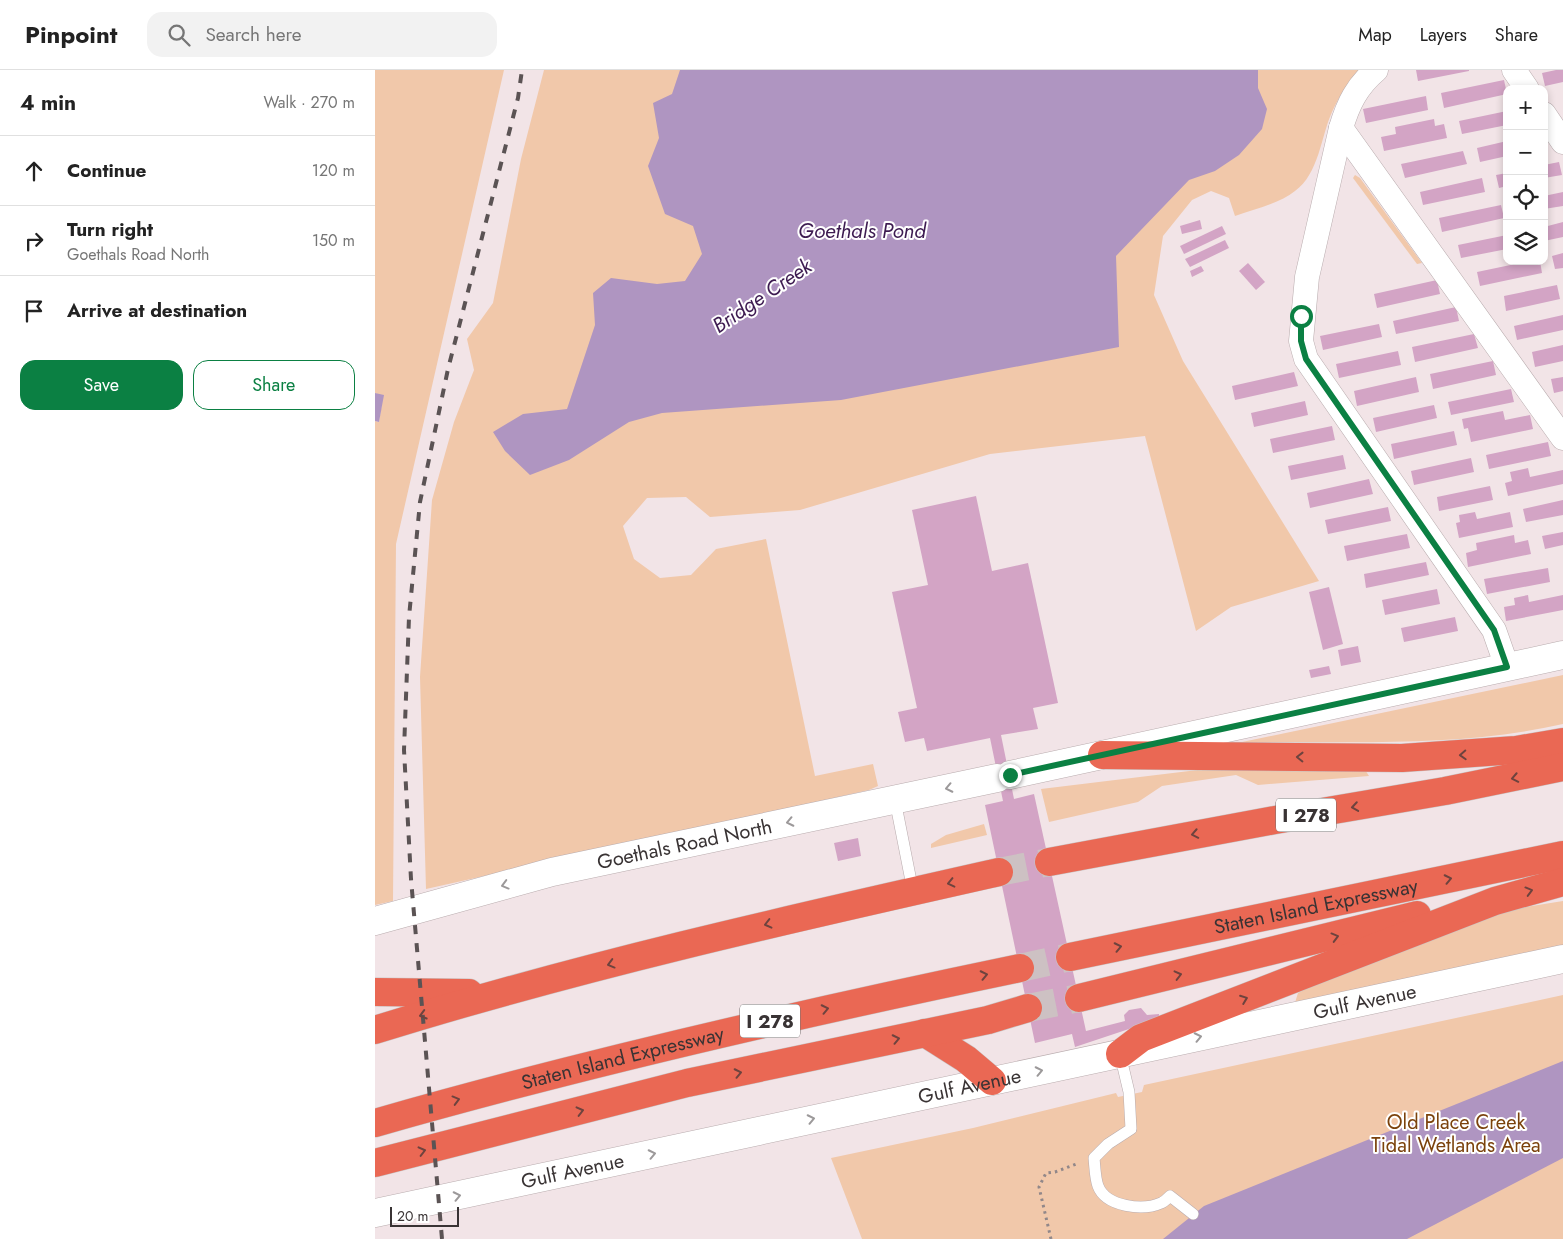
<!DOCTYPE html>
<html lang="en">
<head>
<meta charset="utf-8">
<style>
  :root { --surface:#fff; --page:#f2f2f2; --text:#222; --muted:#767676; --line:#e0e0e0; --accent:#0b8043 }
  body { margin:0; font-family:Jost,sans-serif; background:var(--page); color:var(--text) }
  .controls { position:absolute; right:15px; top:15px; display:grid; overflow:hidden; border-radius:10px; box-shadow:0 2px 8px #0003 }
  .controls button { width:45px; height:45px; display:grid; place-items:center; padding:0; border:0; border-bottom:1px solid var(--line); background:var(--surface); color:var(--text); font:25px sans-serif }
  .scale { position:absolute; left:15px; bottom:12px; width:69px; box-sizing:border-box; padding-left:5px; border:2px solid #393334; border-top:0; font-size:14px; line-height:18px; white-space:nowrap; color:#393334; -webkit-text-stroke:4px #fff; paint-order:stroke }
  .stop { position:absolute; width:15px; height:15px; margin:-11px; border:4px solid #0b8043; border-radius:50%; background:#fff }
  .stop.end { background:#0b8043; border-color:#fff; box-shadow:0 1px 5px #0008 }
  .list { margin:0; padding:0; list-style:none }
  h2 { display:flex; justify-content:space-between; align-items:center; height:65px; margin:0; padding:0 20px; font-size:21px }
  h2 small { font-size:16px; font-weight:400; color:var(--muted) }
  .list li { display:grid; grid-template-columns:32px 1fr auto; gap:15px; align-items:center; box-sizing:border-box; height:70px; padding:0 20px; border-top:1px solid var(--line) }
  .list b { display:block; font-size:19px; white-space:nowrap }
  .list p { margin:0; font-size:16px; white-space:nowrap; color:var(--muted) }
  .list em { font-size:16px; font-style:normal; color:var(--muted) }
  .actions { display:flex; gap:10px; padding:15px 20px }
  .actions a { flex:1; padding:11px 0; border:1px solid var(--accent); border-radius:15px; text-align:center; font-size:18px; color:var(--accent) }
  .actions .main { background:var(--accent); color:#fff }
  .icon { flex:none; width:28px; height:28px; fill:none; stroke:currentColor; stroke-width:2; stroke-linecap:round; stroke-linejoin:round }
  .map { position:relative; flex:none; width:1188px; height:1169px; overflow:hidden }
  header { display:flex; align-items:center; gap:30px; box-sizing:border-box; height:70px; padding:0 25px; background:var(--surface); border-bottom:1px solid var(--line) }
  header strong { font-size:24px }
  nav { display:flex; gap:28px; margin-inline-start:auto; font-size:18px }
  .search { width:350px; height:45px; background:var(--page); display:flex; align-items:center; gap:12px; box-sizing:border-box; padding:0 18px; border-radius:15px; color:var(--muted); font-size:19px }
  main { display:flex }
  aside { flex:1; background:var(--surface) }
  .map>svg:first-child { display:block }
  .green { fill:#f1c8aa }
  .water { fill:#af95c1 }
  .building { fill:#d3a4c5 }
  .lines { fill:none; stroke-linecap:round; stroke-linejoin:round }
  .highway-tunnel { stroke:#cdc1c3; stroke-width:28; stroke-dasharray:28 14; stroke-linecap:butt }
  .lane-casing { stroke:#b9acae; stroke-width:12 }
  .street-casing { stroke:#b9acae; stroke-width:25 }
  .secondary-casing { stroke:#b9acae; stroke-width:29 }
  .highway-casing { stroke:#c8c6c6; stroke-width:29 }
  .path { stroke:#918789; stroke-width:3; stroke-dasharray:2.5 4; stroke-linecap:butt }
  .lane { stroke:#fff; stroke-width:11 }
  .street { stroke:#fff; stroke-width:24 }
  .secondary { stroke:#fff; stroke-width:28 }
  .highway { stroke:#ea6854; stroke-width:28 }
  .rail { stroke:#5b5354; stroke-width:4; stroke-dasharray:9 9; stroke-linecap:butt }
  .oneway { stroke:#6e433e }
  .oneway2 { stroke:#9c999a }
  .route { stroke:#0b8043; stroke-width:6 }
  .labels { text-anchor:middle; dominant-baseline:central; stroke-width:4; stroke-linejoin:round; paint-order:stroke }
  .shield { fill:#fff; stroke:#747071; stroke-width:1 }
  .shield-label { font-size:19px; font-weight:bold; fill:#393334 }
  .street-label { font-size:20px; fill:#393334; stroke:#fff }
  .park-label { font-size:20px; fill:#7b420c; stroke:#fff }
  .water-label { font-size:21px; font-style:italic; fill:#3d1b51; stroke:#fff }
</style>
</head>
<body>
<header>
<strong>Pinpoint</strong>
<div class="search"><svg class="icon" aria-label="search" viewBox="0 0 24 24"><circle cx="10" cy="10" r="6"/><path d="M15 15l6 6"/></svg>Search here</div>
<nav><a>Map</a><a>Layers</a><a>Share</a></nav>
</header>
<main>
<aside>
<h2>4 min<small>Walk · 270 m</small></h2>
<ul class="list">
<li><svg class="icon" aria-label="ahead" viewBox="0 0 24 24"><path d="M12 20V5M6 11l6-6 6 6"/></svg><div><b>Continue</b></div><em>120 m</em></li>
<li><svg class="icon" aria-label="right" viewBox="0 0 24 24"><path d="M7 20v-9h11M14 6l5 5-5 5"/></svg><div><b>Turn right</b><p>Goethals Road North</p></div><em>150 m</em></li>
<li><svg class="icon" aria-label="arrive" viewBox="0 0 24 24"><path d="M6 21V4h12l-3 4 3 4H6"/></svg><div><b>Arrive at destination</b></div></li>
</ul>
<div class="actions"><a class="main">Save</a><a>Share</a></div>
</aside>
<div class="map">
<svg width="1188" height="1169" viewBox="0 0 1188 1169">
  <rect width="100%" height="100%" fill="#f2e4e7"/>
  <g class="green">
    <polygon points="0,0 129,0 21,474 18,831 0,835 0,351 4,352 8,326 0,323"/>
    <path d="M169,0H984C973,13 964,26 957,42C946,66 944,104 920,121C904,134 879,139 860,146L854,128L836,121L817,130L788,166L779,225L808,291L944,511L856,537L821,561L770,366L615,384L425,440L335,447L311,427L272,428L248,456L259,489L285,508L316,505L341,479L391,469L440,706L498,694L503,716L494,720L51,819L45,607L57,430L79,352L99,300L92,269L118,233L146,89Z"/>
    <polygon points="980,105 985,108 1047,193 1042,194 978,108"/>
    <path d="M1188,605V654C1084,678 973,671 867,672Z"/>
    <polygon points="839,698 989,698 994,706 883,715 861,705 787,716 763,732 674,752 666,719"/>
    <polygon points="609,754 612,765 556,778 556,774 571,765"/>
    <polygon points="1188,831 1188,883 919,936 923,923 941,913 1118,842"/>
    <polygon points="1188,925 1188,1169 487,1169 456,1088 598,1058 741,1023 743,1027 767,1022 769,1015"/>
  </g>
  <g class="water">
    <polygon points="305,0 883,0 883,18 892,39 887,59 864,85 840,101 814,110 741,186 744,277 466,330 287,343 254,352 194,390 155,405 130,381 118,362 148,344 192,339 220,255 218,223 236,208 282,214 310,211 327,184 318,156 290,144 273,96 284,68 278,33 297,24"/>
    <polygon points="0,323 9,325 4,352 0,351"/>
    <polygon points="1188,991 1188,1088 1032,1169 788,1169 829,1136"/>
  </g>
  <g class="building">
    <polygon points="1041,0 1094,0 1094,1 1043,11"/>
    <polygon points="1181,0 1188,0 1188,12 1170,16 1167,3"/>
    <polygon points="1129,10 1132,24 1069,38 1066,23"/>
    <polygon points="1051,26 1053,40 991,53 988,39"/>
    <polygon points="1132,41 1132,55 1087,64 1084,51"/>
    <polygon points="1059,49 1060,56 1069,54 1072,68 1009,81 1006,67 1021,64 1020,57"/>
    <polygon points="1132,71 1132,86 1105,92 1102,78"/>
    <polygon points="1088,81 1092,94 1030,108 1026,94"/>
    <polygon points="1184,92 1187,105 1169,108 1169,95"/>
    <polygon points="1132,103 1132,116 1124,118 1121,105"/>
    <polygon points="1107,108 1110,122 1048,135 1045,122"/>
    <polygon points="1188,122 1188,136 1169,139 1169,126"/>
    <polygon points="1126,135 1129,148 1067,162 1064,148"/>
    <polygon points="825,150 827,159 807,164 805,156"/>
    <polygon points="1188,152 1188,167 1169,171 1169,157"/>
    <polygon points="847,156 851,164 809,184 805,176"/>
    <polygon points="1132,165 1132,179 1086,188 1083,175"/>
    <polygon points="850,170 854,178 815,197 810,189"/>
    <polygon points="1188,183 1188,198 1180,199 1177,186"/>
    <polygon points="1155,191 1165,191 1167,203 1105,216 1102,202"/>
    <polygon points="873,193 890,212 881,220 864,201"/>
    <polygon points="826,196 829,201 817,207 815,201"/>
    <polygon points="1062,210 1065,224 1002,238 999,224"/>
    <polygon points="1182,215 1185,229 1131,241 1129,226"/>
    <polygon points="1081,237 1084,251 1021,264 1018,251"/>
    <polygon points="1188,245 1188,260 1142,270 1139,256"/>
    <polygon points="1004,254 1007,267 948,280 945,266"/>
    <polygon points="1099,264 1103,278 1040,292 1037,277"/>
    <polygon points="1188,275 1188,291 1160,297 1157,282"/>
    <polygon points="1023,281 1026,295 964,308 961,294"/>
    <polygon points="1118,291 1121,305 1058,319 1055,304"/>
    <polygon points="919,302 923,316 860,330 857,316"/>
    <polygon points="1041,307 1044,322 982,336 979,321"/>
    <polygon points="1188,307 1188,321 1179,323 1176,309"/>
    <polygon points="1136,319 1139,332 1076,345 1073,332"/>
    <polygon points="930,331 933,345 879,357 876,343"/>
    <polygon points="1059,335 1062,348 1001,362 998,348"/>
    <polygon points="1128,341 1130,350 1155,345 1158,359 1096,372 1093,358 1089,359 1087,349"/>
    <polygon points="957,356 960,370 898,383 895,369"/>
    <polygon points="1079,361 1082,375 1019,389 1016,374"/>
    <polygon points="1173,372 1176,386 1114,399 1111,385"/>
    <polygon points="968,385 971,399 916,410 913,396"/>
    <polygon points="1096,388 1099,402 1039,415 1036,401"/>
    <polygon points="1153,398 1155,407 1188,400 1188,414 1133,426 1130,413 1137,411 1135,402"/>
    <polygon points="994,409 998,424 935,438 932,423"/>
    <polygon points="1115,416 1118,430 1064,441 1062,427"/>
    <polygon points="601,426 617,501 653,493 683,633 658,638 663,659 626,665 639,729 659,724 711,961 750,951 749,945 754,940 766,938 772,945 784,944 784,949 700,977 697,964 660,973 610,735 628,731 615,668 552,681 549,668 530,672 523,642 542,638 517,522 553,515 537,440"/>
    <polygon points="1188,430 1188,445 1151,452 1148,439"/>
    <polygon points="1013,437 1016,451 953,464 950,450"/>
    <polygon points="1100,442 1102,449 1135,442 1138,457 1084,468 1081,453 1085,452 1084,445"/>
    <polygon points="1188,462 1188,475 1170,479 1167,466"/>
    <polygon points="1032,464 1035,478 972,491 969,476"/>
    <polygon points="1139,465 1140,473 1153,470 1156,484 1093,497 1091,483 1102,480 1101,473"/>
    <polygon points="1051,492 1054,505 991,518 989,504"/>
    <polygon points="1173,498 1175,512 1112,524 1109,509"/>
    <polygon points="954,517 968,574 948,580 934,522"/>
    <polygon points="1062,519 1065,534 1010,545 1007,530"/>
    <polygon points="1153,525 1154,532 1188,525 1188,540 1131,551 1129,537 1140,535 1139,528"/>
    <polygon points="1080,547 1083,561 1029,572 1026,558"/>
    <polygon points="983,576 986,592 966,596 963,580"/>
    <polygon points="954,596 956,604 936,608 934,600"/>
    <polygon points="483,768 486,786 463,791 459,773"/>
  </g>
  <g class="lines">
    <g class="highway-tunnel">
      <polyline points="624,802 674,792"/>
      <polyline points="645,898 695,887"/>
      <polyline points="653,938 704,928"/>
    </g>
    <g class="lane-casing">
      <g id="lane">
        <polyline points="520,730 538,821"/>
        <path d="M745,984L754,1022L756,1059L733,1074L719,1088C720,1097 720,1108 723,1116C731,1137 768,1141 786,1133C789,1132 793,1128 795,1126L818,1144"/>
      </g>
    </g>
    <g class="street-casing">
      <g id="street">
        <path d="M1001,0C982,16 973,34 966,58L932,207L926,271L931,289L1119,560L1132,597"/>
        <polyline points="1139,0 1152,19"/>
        <polyline points="1169,44 1188,72"/>
        <polyline points="966,58 1188,368"/>
      </g>
    </g>
    <g class="secondary-casing">
      <g id="secondary">
        <polyline points="635,705 1188,585"/>
        <path id="s1" d="M0,851L177,802L622,708"/>
        <path id="s2" d="M0,1143L1188,889"/>
      </g>
    </g>
    <g class="highway-casing">
      <g id="highway">
        <polyline points="727,685 1027,688 1141,680 1188,672"/>
        <polyline points="674,792 900,750 1070,721 1188,697"/>
        <path id="s3" d="M695,887L1188,785"/>
        <polyline points="0,922 94,923"/>
        <polyline points="704,928 1042,845"/>
        <path d="M0,960C205,896 415,849 624,802"/>
        <polyline points="550,963 591,989 617,1011"/>
        <polyline points="745,984 766,968 1120,831 1188,812"/>
        <path id="s4" d="M0,1053C213,992 428,943 645,898"/>
        <polyline points="0,1093 312,1013 613,950 653,938"/>
      </g>
    </g>
    <polyline class="path" points="676,1169 664,1117 671,1103 680,1102 704,1093"/>
    <use href="#lane" class="lane"/>
    <use href="#street" class="street"/>
    <use href="#secondary" class="secondary"/>
    <use href="#highway" class="highway"/>
    <polyline class="rail" points="67,1169 36,809 29,680 34,547 45,432 73,299 143,28 147,0"/>
  </g>
  <defs><path id="oneway-chevron" d="M-2-3.5L2.5 0L-2 3.5" fill="none" stroke-width="1.6" stroke-linecap="round" stroke-linejoin="round" transform="scale(1.25)"/></defs>
  <g class="oneway">
    <use href="#oneway-chevron" transform="translate(1088 685) rotate(177)"/>
    <use href="#oneway-chevron" transform="translate(925 687) rotate(-179)"/>
    <use href="#oneway-chevron" transform="translate(1140 708) rotate(169)"/>
    <use href="#oneway-chevron" transform="translate(980 737) rotate(171)"/>
    <use href="#oneway-chevron" transform="translate(820 764) rotate(169)"/>
    <use href="#oneway-chevron" transform="translate(1073 809) rotate(-12)"/>
    <use href="#oneway-chevron" transform="translate(576 813) rotate(167)"/>
    <use href="#oneway-chevron" transform="translate(1154 821) rotate(-15)"/>
    <use href="#oneway-chevron" transform="translate(393 854) rotate(166)"/>
    <use href="#oneway-chevron" transform="translate(960 867) rotate(-15)"/>
    <use href="#oneway-chevron" transform="translate(743 877) rotate(-12)"/>
    <use href="#oneway-chevron" transform="translate(236 894) rotate(165)"/>
    <use href="#oneway-chevron" transform="translate(609 905) rotate(-12)"/>
    <use href="#oneway-chevron" transform="translate(803 905) rotate(-14)"/>
    <use href="#oneway-chevron" transform="translate(869 929) rotate(-21)"/>
    <use href="#oneway-chevron" transform="translate(450 939) rotate(-12)"/>
    <use href="#oneway-chevron" transform="translate(48 945) rotate(164)"/>
    <use href="#oneway-chevron" transform="translate(521 969) rotate(-12)"/>
    <use href="#oneway-chevron" transform="translate(363 1003) rotate(-12)"/>
    <use href="#oneway-chevron" transform="translate(81 1030) rotate(-15)"/>
    <use href="#oneway-chevron" transform="translate(205 1041) rotate(-14)"/>
    <use href="#oneway-chevron" transform="translate(47 1081) rotate(-14)"/>
  </g>
  <g class="oneway2">
    <use href="#oneway-chevron" transform="translate(574 718) rotate(168)"/>
    <use href="#oneway-chevron" transform="translate(415 752) rotate(168)"/>
    <use href="#oneway-chevron" transform="translate(130 815) rotate(165)"/>
    <use href="#oneway-chevron" transform="translate(823 967) rotate(-12)"/>
    <use href="#oneway-chevron" transform="translate(664 1001) rotate(-12)"/>
    <use href="#oneway-chevron" transform="translate(436 1049) rotate(-12)"/>
    <use href="#oneway-chevron" transform="translate(277 1084) rotate(-12)"/>
    <use href="#oneway-chevron" transform="translate(82 1126) rotate(-12)"/>
  </g>
  <g class="lines">
    <polyline class="route" points="635,705 1132,597 1119,560 931,289 926,271 926,246"/>
  </g>
  <g class="labels">
    <g class="shield">
      <rect x="901" y="728.5" width="60" height="33" rx="4"/>
      <rect x="365" y="934.5" width="60" height="33" rx="4"/>
    </g>
    <g class="shield-label">
      <text x="931" y="745">I 278</text>
      <text x="395" y="951">I 278</text>
    </g>
    <g class="street-label">
      <text stroke="none"><textPath href="#s1" startOffset="319">Goethals Road North</textPath></text>
      <text stroke="none"><textPath href="#s3" startOffset="251">Staten Island Expressway</textPath></text>
      <text stroke="none"><textPath href="#s2" startOffset="1012">Gulf Avenue</textPath></text>
      <text stroke="none"><textPath href="#s4" startOffset="256">Staten Island Expressway</textPath></text>
      <text stroke="none"><textPath href="#s2" startOffset="608">Gulf Avenue</textPath></text>
      <text stroke="none"><textPath href="#s2" startOffset="202">Gulf Avenue</textPath></text>
    </g>
    <g class="park-label">
      <text x="1081" y="1052">Old Place Creek<tspan x="1081" dy="23">Tidal Wetlands Area</tspan></text>
    </g>
    <g class="water-label">
      <text x="487" y="161">Goethals Pond</text>
      <text transform="translate(387 226) rotate(-34)">Bridge Creek</text>
    </g>
  </g>
</svg>
<div class="controls">
<button>+</button>
<button>−</button>
<button><svg class="icon" aria-label="locate" viewBox="0 0 24 24"><circle cx="12" cy="12" r="6"/><path d="M12 2v4M12 18v4M2 12h4M18 12h4"/></svg></button>
<button><svg class="icon" aria-label="layers" viewBox="0 0 24 24"><path d="M12 4l9 5-9 5-9-5zM3 14l9 5 9-5"/></svg></button>
</div>
<div class="scale">20 m</div>
<div class="stop" style="left:926px;top:246px"></div>
<div class="stop end" style="left:635px;top:705px"></div>
</div>
</main>
</body>
</html>
